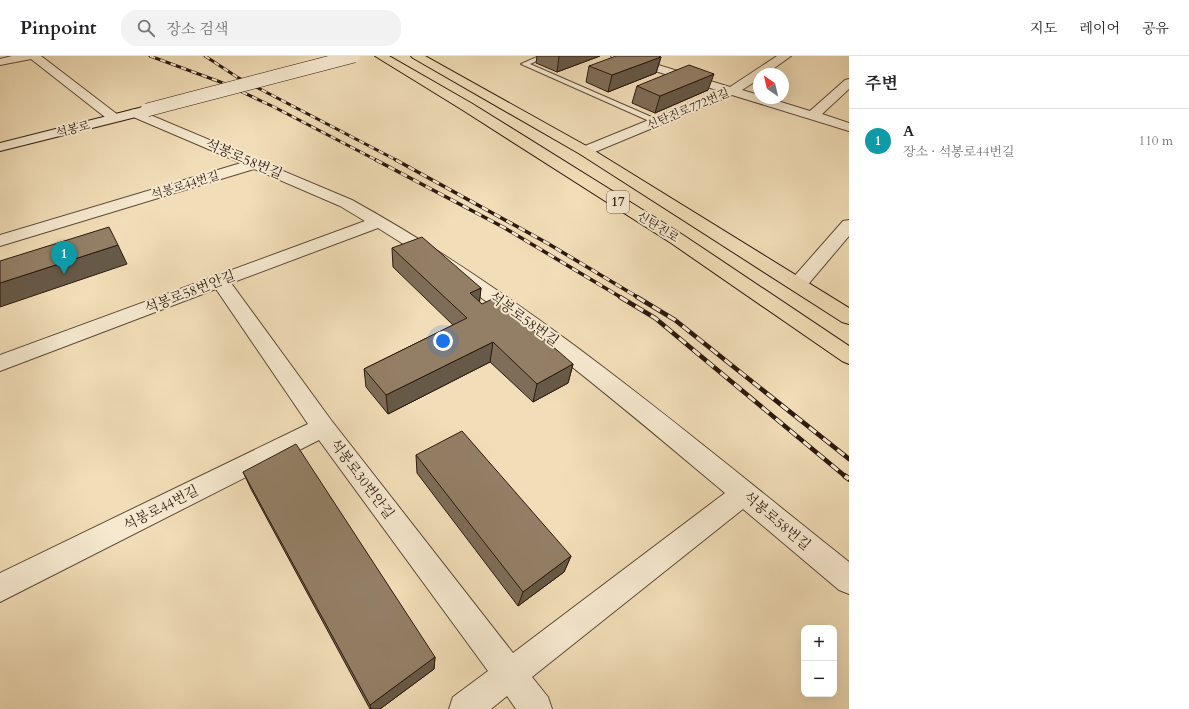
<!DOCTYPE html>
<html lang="ko">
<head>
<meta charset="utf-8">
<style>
  :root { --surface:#fff; --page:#f2f2f2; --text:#202124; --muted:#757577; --line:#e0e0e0; --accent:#8f2418 }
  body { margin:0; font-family:Cardo,"Noto Serif KR",serif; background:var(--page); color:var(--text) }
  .controls { position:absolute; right:12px; bottom:12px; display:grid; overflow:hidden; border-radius:8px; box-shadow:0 4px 16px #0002 }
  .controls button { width:36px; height:36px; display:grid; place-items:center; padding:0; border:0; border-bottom:1px solid var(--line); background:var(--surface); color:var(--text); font:20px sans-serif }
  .compass { position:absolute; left:753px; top:12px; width:36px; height:36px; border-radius:50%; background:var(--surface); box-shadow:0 4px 16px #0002; rotate:326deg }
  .you { position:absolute; left:443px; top:285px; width:14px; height:14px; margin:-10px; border:3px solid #fff; border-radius:50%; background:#1a73e8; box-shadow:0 0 0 6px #1a73e833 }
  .badge { display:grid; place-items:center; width:26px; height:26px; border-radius:50%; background:var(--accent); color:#fff; font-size:13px; font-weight:700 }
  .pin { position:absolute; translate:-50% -33px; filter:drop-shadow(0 1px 2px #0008) }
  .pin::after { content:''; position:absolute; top:21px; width:14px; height:12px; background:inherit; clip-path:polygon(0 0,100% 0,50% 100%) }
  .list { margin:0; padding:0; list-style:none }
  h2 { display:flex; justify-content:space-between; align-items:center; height:52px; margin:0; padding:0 16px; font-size:17px }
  h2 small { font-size:13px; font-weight:400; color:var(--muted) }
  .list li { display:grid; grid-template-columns:26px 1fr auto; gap:12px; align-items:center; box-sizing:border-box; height:64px; padding:0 16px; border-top:1px solid var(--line) }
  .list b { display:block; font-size:15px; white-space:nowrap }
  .list p { margin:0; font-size:13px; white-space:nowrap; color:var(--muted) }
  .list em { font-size:13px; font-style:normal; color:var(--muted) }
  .icon { flex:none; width:22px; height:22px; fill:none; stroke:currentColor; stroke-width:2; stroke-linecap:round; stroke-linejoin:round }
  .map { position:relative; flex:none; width:849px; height:653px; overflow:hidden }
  header { display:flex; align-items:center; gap:24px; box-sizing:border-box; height:56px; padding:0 20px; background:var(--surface); border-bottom:1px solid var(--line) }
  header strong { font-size:19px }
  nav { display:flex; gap:22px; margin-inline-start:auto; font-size:14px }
  .search { width:280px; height:36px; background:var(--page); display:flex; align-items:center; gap:10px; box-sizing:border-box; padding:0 14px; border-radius:16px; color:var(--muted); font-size:15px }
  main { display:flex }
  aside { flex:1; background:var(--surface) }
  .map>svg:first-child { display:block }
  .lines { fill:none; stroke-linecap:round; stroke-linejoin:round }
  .service-casing { stroke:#5e4a38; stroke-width:2 }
  .minor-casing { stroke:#5e4a38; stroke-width:2 }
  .secondary-casing { stroke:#2d190e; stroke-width:2 }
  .primary-casing { stroke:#2d190e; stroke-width:2 }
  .service { fill:#f6e9d0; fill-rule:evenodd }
  .minor { fill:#f6e9d0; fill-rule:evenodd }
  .secondary { fill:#f6e9d0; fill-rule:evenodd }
  .primary { fill:#f1ddb7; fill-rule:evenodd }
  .rail-far3-casing { stroke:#2d190e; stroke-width:3 }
  .rail-far2-casing { stroke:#2d190e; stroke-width:3.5 }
  .rail-far1-casing { stroke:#2d190e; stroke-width:4.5 }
  .rail-casing { stroke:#2d190e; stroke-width:5.5 }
  .rail-far3 { stroke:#f6e9d0; stroke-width:2; stroke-dasharray:5.5; stroke-linecap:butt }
  .rail-far2 { stroke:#f6e9d0; stroke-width:2.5; stroke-dasharray:7; stroke-linecap:butt }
  .rail-far1 { stroke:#f6e9d0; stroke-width:3; stroke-dasharray:9; stroke-linecap:butt }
  .rail { stroke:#f6e9d0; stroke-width:4; stroke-dasharray:12; stroke-linecap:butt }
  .secondary-bridge-casing { stroke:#2d190e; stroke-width:14; stroke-linecap:butt }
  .secondary-bridge { stroke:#f6e9d0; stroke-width:13 }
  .wall { fill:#7e6d58; stroke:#2d190e }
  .shaded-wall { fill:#675947; stroke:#2d190e }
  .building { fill:#937f66; stroke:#2d190e }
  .labels { text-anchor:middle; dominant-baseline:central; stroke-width:4; stroke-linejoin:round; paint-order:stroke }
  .far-street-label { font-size:12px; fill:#2d190e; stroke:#f6e9d0 }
  .shield { fill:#f6e9d0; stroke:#695748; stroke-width:1 }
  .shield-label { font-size:13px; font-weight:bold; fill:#2d190e }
  .street-label { font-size:14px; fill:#2d190e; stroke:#f6e9d0 }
</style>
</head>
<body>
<header>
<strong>Pinpoint</strong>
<div class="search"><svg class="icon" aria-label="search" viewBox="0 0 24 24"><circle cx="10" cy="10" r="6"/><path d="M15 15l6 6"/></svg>장소 검색</div>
<nav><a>지도</a><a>레이어</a><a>공유</a></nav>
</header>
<main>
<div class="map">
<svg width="849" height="653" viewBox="0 0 849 653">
  <rect width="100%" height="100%" fill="#f1ddb7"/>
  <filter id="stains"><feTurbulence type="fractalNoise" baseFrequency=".005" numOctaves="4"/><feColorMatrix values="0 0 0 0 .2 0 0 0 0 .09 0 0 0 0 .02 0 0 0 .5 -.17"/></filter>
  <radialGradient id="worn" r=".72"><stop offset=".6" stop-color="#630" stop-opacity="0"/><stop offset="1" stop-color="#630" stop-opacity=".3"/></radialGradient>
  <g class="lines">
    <g class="service-casing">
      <polygon id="service" points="539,0 548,0 530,8 663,66 659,68 656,68 521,8"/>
    </g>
    <g class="minor-casing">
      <g id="minor">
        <polygon points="12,0 41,0 122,62 120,65 110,65 31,3 0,9 0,3"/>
        <polygon points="611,0 629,0 730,31 777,0 791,0 766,18 759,18 759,23 742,34 759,39 759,42 768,42 810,55 845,24 849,23 849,33 822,58 849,67 849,75 732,39 590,98 585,99 580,98 578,95 580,92 720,35 613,2"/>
        <path d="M136,53L352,144C531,243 689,379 849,506V538L839,534L743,453L532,621L548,641L552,653H516L507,640L491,653H449L453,641L488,615L319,384L0,546V517L308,368L216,233L0,315V299L365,165L340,150L254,113L0,190V179L241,107L131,60L129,57L131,54ZM378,172C502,249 613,343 725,437L513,597L331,364L231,227Z"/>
        <polygon points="849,164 849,180 805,232 798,234 791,232 789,228 791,224 843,165"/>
      </g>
    </g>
    <g class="secondary-casing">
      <polygon id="secondary" points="147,50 152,51 154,54 152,57 0,95 0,87"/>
    </g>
    <g class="primary-casing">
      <g id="primary">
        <polygon points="375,0 389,0 471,47 683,179 849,290 849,308 842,305 671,187 461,53"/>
        <polygon points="411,0 425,0 590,92 849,252 849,268 842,266 580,98 413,2"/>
      </g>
    </g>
    <use href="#service" class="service"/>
    <use href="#minor" class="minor"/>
    <use href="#secondary" class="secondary"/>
    <use href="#primary" class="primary"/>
    <g class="rail-far3-casing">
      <g id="rail-far3">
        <polyline points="150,0 223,27 274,51 378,105"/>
        <polyline points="205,0 237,21 398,105"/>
      </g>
    </g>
    <g class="rail-far2-casing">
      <g id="rail-far2">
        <polyline points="376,104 503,171 622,242"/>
        <polyline points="396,104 547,187 639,242"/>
      </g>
    </g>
    <g class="rail-far1-casing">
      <g id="rail-far1">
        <polyline points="620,241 655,262 846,421"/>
        <polyline points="637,241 675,264 849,403"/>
      </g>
    </g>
    <g class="rail-casing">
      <polyline id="rail" points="845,420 849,423"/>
    </g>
    <use href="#rail-far3" class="rail-far3"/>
    <use href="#rail-far2" class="rail-far2"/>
    <use href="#rail-far1" class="rail-far1"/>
    <use href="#rail" class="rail"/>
    <g class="secondary-bridge-casing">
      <polyline id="secondary-bridge" points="147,54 354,0"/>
    </g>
    <use href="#secondary-bridge" class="secondary-bridge"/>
  </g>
  <g class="wall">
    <polygon points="537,0 600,0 557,16 536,7"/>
    <polygon points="661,1 656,17 608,36 586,26 589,10"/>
    <polygon points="637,30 708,34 655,57 632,47"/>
    <polygon points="392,192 481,232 479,246 482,248 573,308 568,327 533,346 490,306 388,358 366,331 364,313 453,269 393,211"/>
    <polygon points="416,399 571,500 564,516 518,550 417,417"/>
    <polygon points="243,416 435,601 434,613 380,653 370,653 251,433"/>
  </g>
  <g class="shaded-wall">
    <polygon points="559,0 600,0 557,16"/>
    <polygon points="661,1 656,17 608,36 612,19"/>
    <polygon points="714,18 708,34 655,57 660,40"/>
    <polygon points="118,189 127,208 0,251 0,227"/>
    <polygon points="481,232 479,251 470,237"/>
    <polygon points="493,286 490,306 388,358 386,339"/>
    <polygon points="573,308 568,327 533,346 537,328"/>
    <polygon points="571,500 564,516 518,550 523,536"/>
    <polygon points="435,601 434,613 380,653 371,653 370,649"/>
  </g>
  <g class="building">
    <polygon points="616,0 659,0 661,1 612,19 589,10"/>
    <polygon points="689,9 714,18 660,40 637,30"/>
    <polygon points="109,171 118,189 0,227 0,205"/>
    <polygon points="422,181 481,232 470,237 482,248 496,241 573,308 537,328 493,286 386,339 364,313 467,262 392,192"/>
    <polygon points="462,375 571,500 523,536 416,399"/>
    <polygon points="296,388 435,601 370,649 243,416"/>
  </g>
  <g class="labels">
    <g class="far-street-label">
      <text transform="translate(688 53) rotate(-23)">신탄진로772번길</text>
      <text transform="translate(73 73) rotate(-14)">석봉로</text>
      <text transform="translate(185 129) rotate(-17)">석봉로44번길</text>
      <text transform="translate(658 171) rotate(32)">신탄진로</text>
    </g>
    <rect class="shield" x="607" y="135" width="22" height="22" rx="3"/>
    <g class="shield-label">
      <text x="618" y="146">17</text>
    </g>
    <g class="street-label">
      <text transform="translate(244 103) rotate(23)">석봉로58번길</text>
      <text transform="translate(190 236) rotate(-21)">석봉로58번안길</text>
      <text transform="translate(524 263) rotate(36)">석봉로58번길</text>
      <text transform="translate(362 423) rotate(53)">석봉로30번안길</text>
      <text transform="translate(161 452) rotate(-27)">석봉로44번길</text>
      <text transform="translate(777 465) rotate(40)">석봉로58번길</text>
    </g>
  </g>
  <rect width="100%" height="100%" filter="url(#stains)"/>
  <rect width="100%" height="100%" fill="url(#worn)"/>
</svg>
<div class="controls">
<button>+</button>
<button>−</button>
</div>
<svg class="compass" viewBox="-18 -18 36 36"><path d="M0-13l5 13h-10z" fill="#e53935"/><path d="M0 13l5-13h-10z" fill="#757577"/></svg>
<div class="you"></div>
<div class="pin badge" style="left:64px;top:218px;background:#0f9aa8">1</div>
</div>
<aside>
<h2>주변<small></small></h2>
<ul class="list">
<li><span class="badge" style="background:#0f9aa8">1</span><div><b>A</b><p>장소 · 석봉로44번길</p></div><em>110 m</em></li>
</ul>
</aside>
</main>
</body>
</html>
